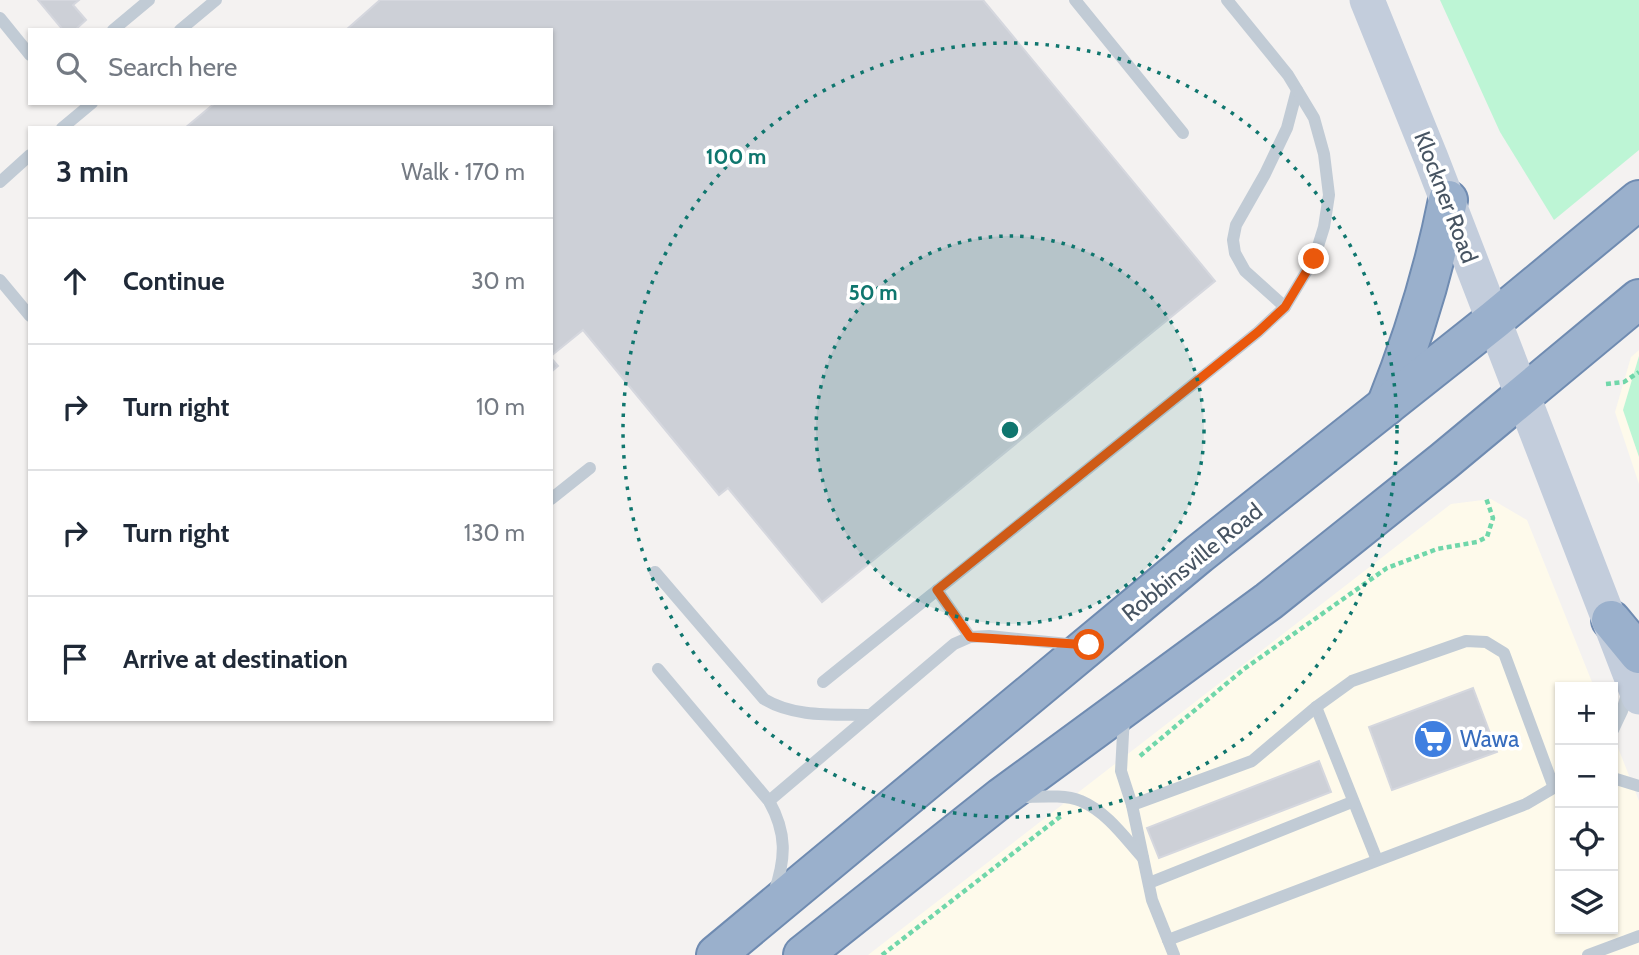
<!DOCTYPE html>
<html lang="en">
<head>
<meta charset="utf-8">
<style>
  :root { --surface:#fff; --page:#f6f6f7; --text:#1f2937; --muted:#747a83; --line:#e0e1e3 }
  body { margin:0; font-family:Cabin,sans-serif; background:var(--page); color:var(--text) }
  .controls { position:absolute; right:21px; bottom:21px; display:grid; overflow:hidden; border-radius:0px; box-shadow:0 2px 5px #0004 }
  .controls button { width:63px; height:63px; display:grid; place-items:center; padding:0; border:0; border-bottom:2px solid var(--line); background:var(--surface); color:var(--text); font:35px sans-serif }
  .stop { position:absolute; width:21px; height:21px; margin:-16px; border:5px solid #ea580c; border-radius:50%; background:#fff }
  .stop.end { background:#ea580c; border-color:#fff; box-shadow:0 2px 7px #0008 }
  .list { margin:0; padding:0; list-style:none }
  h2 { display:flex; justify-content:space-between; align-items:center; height:91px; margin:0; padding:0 28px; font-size:30px }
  h2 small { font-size:23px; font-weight:400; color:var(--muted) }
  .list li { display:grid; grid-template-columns:46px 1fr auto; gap:21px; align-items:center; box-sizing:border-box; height:126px; padding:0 28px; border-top:2px solid var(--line) }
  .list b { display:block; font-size:26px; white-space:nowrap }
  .list em { font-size:23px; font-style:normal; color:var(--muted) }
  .icon { flex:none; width:38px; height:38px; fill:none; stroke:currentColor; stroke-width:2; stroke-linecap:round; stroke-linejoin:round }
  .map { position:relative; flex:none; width:1639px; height:955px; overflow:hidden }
  .search { position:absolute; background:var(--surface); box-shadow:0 2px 5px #0004; left:28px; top:28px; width:525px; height:77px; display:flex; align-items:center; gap:18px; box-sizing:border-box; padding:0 24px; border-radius:0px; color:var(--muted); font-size:26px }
  .panel { position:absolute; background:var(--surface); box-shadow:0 2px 5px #0004; left:28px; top:126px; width:525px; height:595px; border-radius:0px }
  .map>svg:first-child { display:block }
  .commercial { fill:#fefaeb }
  .green { fill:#bdf5d5 }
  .building { fill:#cdd0d7; stroke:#d5d7de; stroke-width:2 }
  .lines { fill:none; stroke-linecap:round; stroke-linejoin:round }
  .trunk-casing { stroke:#6f8bb1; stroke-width:42 }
  .path { stroke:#70d7aa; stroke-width:4.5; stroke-dasharray:5 3.5; stroke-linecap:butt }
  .service { stroke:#c1cbd5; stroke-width:12 }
  .secondary { stroke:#c3cddc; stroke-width:35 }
  .trunk { stroke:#9ab0cc; stroke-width:38 }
  .route { stroke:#ea580c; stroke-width:9 }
  .ring { fill:none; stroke:#0f766e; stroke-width:3.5; stroke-dasharray:3.5 7 }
  .labels { text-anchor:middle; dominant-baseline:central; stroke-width:7; stroke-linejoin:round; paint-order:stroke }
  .street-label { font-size:23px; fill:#475462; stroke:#fff }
  .shop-label { font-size:23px; fill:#366cbe; stroke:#fff; text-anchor:start }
  .centre { fill:#0f766e; stroke:#fff; stroke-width:3.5 }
  .ring-label { font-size:21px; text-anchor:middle; font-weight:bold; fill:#0f766e; stroke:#fff; stroke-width:7; stroke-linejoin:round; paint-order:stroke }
</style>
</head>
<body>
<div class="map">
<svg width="1639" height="955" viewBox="0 0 1639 955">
  <rect width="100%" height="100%" fill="#f4f2f1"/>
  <g class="commercial">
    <polygon points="1639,350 1639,484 1615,412 1631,357"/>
    <polygon points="1491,499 1527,520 1594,687 1560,687 1560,929 1613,929 1613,735 1639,801 1639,955 868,955 1451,504"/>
  </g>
  <g class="green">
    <polygon points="1440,0 1639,0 1639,150 1554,220 1500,132"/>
    <polygon points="1639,356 1639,457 1623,410"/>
  </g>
  <g class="building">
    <polygon points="38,0 79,0 73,5 86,20 75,30 63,30"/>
    <polygon points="380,0 983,0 1215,281 822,602 728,488 719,495 583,330 551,356 551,128 185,128 215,103 551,103 551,30 346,30"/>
    <polygon points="551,358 558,366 551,372"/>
    <polygon points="1473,688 1497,752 1392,790 1369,727"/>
    <polygon points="1319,761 1331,792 1159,858 1147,828"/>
  </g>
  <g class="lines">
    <g class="trunk-casing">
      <g id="trunk">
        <path d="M1386,406C1413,339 1434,271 1448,200"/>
        <polyline points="1611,620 1639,654"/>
        <polyline points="716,955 1199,554 1494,320 1639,200"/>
        <polyline points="803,955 1002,797 1269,601 1444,461 1639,299"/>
      </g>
    </g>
    <g class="path">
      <polyline points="1606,384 1624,382 1639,372"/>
      <polyline points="1140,756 1244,669 1387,568 1437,549 1477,542 1487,537 1493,518 1486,498"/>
      <polyline points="882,955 1061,816"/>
    </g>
    <g class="service">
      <polyline points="1075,0 1183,133"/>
      <polyline points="0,18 30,55"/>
      <polyline points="113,30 149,0"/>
      <polyline points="180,30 216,0"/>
      <polyline points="62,128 92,103"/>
      <polyline points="0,182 30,155"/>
      <polyline points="0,280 30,316"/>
      <polyline points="1285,307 1245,271 1235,253 1233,240 1236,225 1265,174 1287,128 1297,90"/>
      <polyline points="551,499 590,468"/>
      <path d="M655,572L764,699C795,718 835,714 870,715"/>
      <polyline points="937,590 970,637"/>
      <path d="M658,669L769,801C787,833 786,858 774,893"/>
      <polyline points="823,682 1258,332 1285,307 1314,259 1324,227 1329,195 1324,154 1314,118 1288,75 1227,0"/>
      <polyline points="1316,707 1377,860"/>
      <polyline points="1124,716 1121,771 1132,805 1152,900 1174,955"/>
      <polyline points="1613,730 1622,711 1628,691"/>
      <polyline points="1613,778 1639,786"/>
      <path d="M1020,797C1038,797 1063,794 1081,801C1107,812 1125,838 1143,858"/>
      <polyline points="769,801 954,644 970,637 989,636 1078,645"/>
      <polyline points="1132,805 1252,761 1316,707 1352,681 1466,641 1486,642 1504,653 1554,788"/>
      <polyline points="1149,883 1352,802"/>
      <polyline points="1168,940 1526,804 1560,784"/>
      <polyline points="1588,955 1639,936"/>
    </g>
    <polyline class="secondary" points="1367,0 1431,158 1639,697"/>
    <use href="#trunk" class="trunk"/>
  </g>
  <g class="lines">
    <polyline class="route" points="1089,645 970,637 937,590 1258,332 1285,307 1314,259"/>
  </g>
  <circle cx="1010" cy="430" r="194" fill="#0f766e" fill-opacity=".12"/>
  <g class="ring">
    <circle cx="1010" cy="430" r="194"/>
    <circle cx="1010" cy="430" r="387"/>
  </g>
  <defs>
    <g id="supermarket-disc" transform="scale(2.0125)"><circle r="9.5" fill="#3f7fe0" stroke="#fff"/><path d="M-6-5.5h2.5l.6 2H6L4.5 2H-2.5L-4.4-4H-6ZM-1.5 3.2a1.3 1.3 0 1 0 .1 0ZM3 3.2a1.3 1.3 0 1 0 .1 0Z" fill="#fff"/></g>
  </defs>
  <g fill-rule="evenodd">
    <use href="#supermarket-disc" x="1433" y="739"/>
  </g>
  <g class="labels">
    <g class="street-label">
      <text transform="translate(1446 197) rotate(69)">Klockner Road</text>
      <text transform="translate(1192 562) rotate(-39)">Robbinsville Road</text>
    </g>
    <g class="shop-label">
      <text x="1460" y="739">Wawa</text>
    </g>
  </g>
  <circle cx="1010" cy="430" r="10" class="centre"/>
  <g class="ring-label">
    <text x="736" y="164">100 m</text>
    <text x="873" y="300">50 m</text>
  </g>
</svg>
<div class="controls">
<button>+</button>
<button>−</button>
<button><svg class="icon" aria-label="locate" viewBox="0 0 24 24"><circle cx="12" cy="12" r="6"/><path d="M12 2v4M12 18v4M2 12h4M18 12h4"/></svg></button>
<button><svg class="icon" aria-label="layers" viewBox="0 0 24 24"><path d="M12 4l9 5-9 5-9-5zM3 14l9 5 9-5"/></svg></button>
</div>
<div class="stop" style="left:1089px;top:645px"></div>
<div class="stop end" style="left:1314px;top:259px"></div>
<div class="search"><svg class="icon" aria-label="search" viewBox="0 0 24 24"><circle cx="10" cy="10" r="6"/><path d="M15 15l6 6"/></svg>Search here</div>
<section class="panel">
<h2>3 min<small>Walk · 170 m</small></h2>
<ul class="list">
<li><svg class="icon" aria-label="ahead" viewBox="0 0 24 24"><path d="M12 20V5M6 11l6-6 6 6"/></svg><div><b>Continue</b></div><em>30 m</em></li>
<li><svg class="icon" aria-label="right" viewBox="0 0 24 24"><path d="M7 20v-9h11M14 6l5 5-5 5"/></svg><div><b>Turn right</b></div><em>10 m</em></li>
<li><svg class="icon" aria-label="right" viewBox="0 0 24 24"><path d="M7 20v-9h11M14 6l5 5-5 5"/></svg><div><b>Turn right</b></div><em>130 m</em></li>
<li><svg class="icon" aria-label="arrive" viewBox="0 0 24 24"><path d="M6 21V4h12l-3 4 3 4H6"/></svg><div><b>Arrive at destination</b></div></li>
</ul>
</section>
</div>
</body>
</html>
